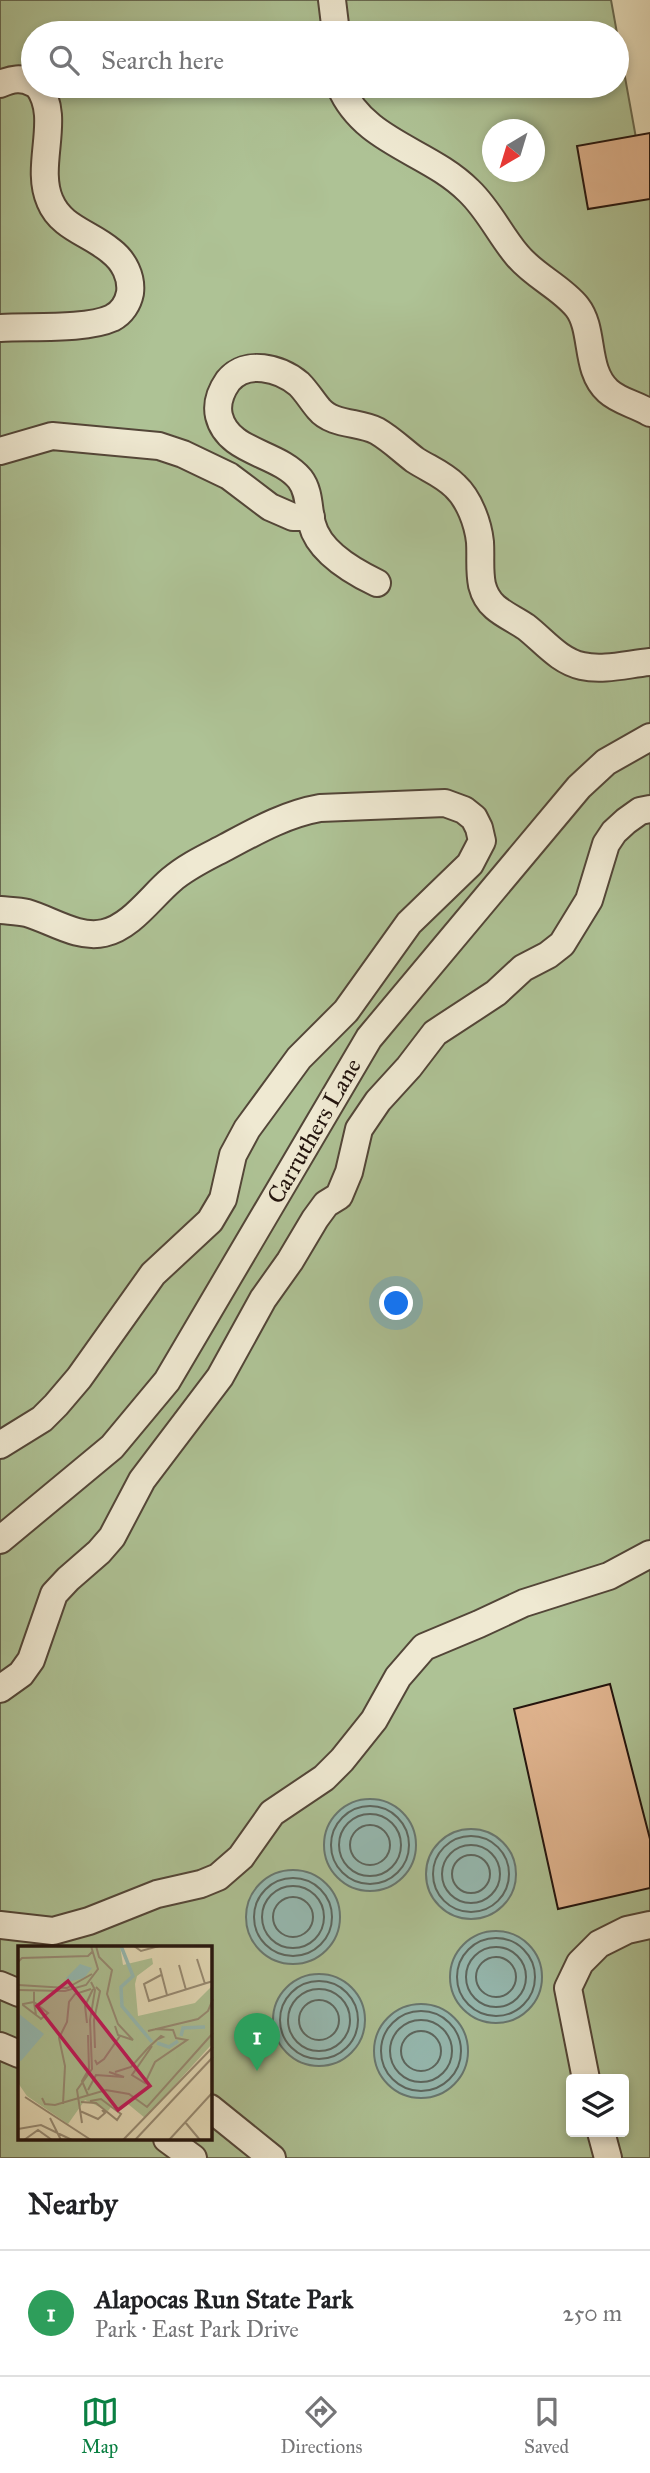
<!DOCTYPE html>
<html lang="en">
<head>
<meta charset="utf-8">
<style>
  :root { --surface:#fff; --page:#f2f2f2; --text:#202124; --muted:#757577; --line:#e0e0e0; --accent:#0b8043 }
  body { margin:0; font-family:"IM FELL Great Primer",serif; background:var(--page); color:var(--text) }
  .controls { position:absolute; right:21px; bottom:21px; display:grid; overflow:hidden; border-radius:7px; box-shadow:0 4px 10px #0003 }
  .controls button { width:63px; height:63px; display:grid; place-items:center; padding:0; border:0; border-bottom:2px solid var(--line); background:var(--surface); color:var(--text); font:35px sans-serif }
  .compass { position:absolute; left:482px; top:119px; width:63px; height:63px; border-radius:50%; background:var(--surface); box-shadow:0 4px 10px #0003; rotate:218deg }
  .you { position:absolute; left:397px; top:1304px; width:24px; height:24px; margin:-18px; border:5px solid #fff; border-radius:50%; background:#1a73e8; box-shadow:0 0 0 10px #1a73e833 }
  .badge { display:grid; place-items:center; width:46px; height:46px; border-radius:50%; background:var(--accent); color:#fff; font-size:23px; font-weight:700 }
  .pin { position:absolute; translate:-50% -58px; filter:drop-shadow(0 2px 4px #0008) }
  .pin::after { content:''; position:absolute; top:37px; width:24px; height:21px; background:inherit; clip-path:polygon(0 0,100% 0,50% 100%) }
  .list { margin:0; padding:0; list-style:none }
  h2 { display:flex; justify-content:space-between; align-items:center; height:91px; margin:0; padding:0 28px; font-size:30px }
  h2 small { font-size:23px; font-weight:400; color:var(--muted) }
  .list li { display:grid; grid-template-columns:46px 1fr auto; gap:21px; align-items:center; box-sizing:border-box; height:126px; padding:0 28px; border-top:2px solid var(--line) }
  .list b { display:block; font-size:26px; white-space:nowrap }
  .list p { margin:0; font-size:23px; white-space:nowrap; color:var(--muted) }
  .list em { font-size:23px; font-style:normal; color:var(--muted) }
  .icon { flex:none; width:38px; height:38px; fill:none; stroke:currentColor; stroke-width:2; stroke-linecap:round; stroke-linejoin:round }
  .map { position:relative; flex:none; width:650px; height:2158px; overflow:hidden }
  .search { position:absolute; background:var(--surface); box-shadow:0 4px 10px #0003; left:21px; right:21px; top:21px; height:77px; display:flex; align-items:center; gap:18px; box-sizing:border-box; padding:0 24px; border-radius:38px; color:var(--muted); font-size:26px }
  .sheet { height:217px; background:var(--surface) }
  nav { display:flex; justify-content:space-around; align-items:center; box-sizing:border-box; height:98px; border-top:2px solid var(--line); background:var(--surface); font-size:19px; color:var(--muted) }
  nav a { display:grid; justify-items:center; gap:4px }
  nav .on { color:var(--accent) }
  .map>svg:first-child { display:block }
  .green { fill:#aec295; stroke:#686a51; stroke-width:2; fill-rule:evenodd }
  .water { fill:#96bbb3; stroke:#687871; stroke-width:2 }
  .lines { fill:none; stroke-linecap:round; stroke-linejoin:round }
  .shore { stroke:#5c6760; stroke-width:2 }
  .building { fill:#e1b590; stroke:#22130d; stroke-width:2 }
  .minor-casing { stroke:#534638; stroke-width:30 }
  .minor { stroke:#efe9d2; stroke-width:26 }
  .labels { text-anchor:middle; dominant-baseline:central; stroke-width:6; stroke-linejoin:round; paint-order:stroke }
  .street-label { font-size:24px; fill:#22130d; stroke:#efe9d2 }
  .inset-river { fill:none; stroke:#96bbb3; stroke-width:3.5 }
  .inset-road { fill:none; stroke:#988c75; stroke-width:2 }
  .view { fill:#c2185b; fill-opacity:0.15; stroke:#c2185b; stroke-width:3.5 }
  .inset-edge { fill:none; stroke:#22130d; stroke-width:3.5 }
</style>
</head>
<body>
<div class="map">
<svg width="650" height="2158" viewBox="0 0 650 2158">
  <rect width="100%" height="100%" fill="#e6ddba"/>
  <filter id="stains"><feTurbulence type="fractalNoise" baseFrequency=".00286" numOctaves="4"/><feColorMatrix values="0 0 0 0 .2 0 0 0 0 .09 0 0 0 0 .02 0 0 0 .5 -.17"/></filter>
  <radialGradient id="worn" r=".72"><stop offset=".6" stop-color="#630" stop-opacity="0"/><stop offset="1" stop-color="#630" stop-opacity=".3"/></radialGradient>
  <path class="green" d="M0,0H611L636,138L650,135V2158H0ZM33,33H617V86H33ZM492,130H534V172H492ZM19,1948H210V2139H19ZM571,2079H624V2132H571Z"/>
  <g class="water">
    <circle cx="370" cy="1845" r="46"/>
    <circle cx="471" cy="1874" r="45"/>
    <circle cx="293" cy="1917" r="47"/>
    <circle cx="496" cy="1977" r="46"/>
    <circle cx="319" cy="2020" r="46"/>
    <circle cx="421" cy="2051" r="47"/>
  </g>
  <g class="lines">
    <g class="shore">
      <circle cx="370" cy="1845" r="39"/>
      <circle cx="370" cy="1845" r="31"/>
      <circle cx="370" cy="1845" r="20"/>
      <circle cx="471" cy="1874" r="38"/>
      <circle cx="471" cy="1874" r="29"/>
      <circle cx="471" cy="1874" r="19"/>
      <circle cx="293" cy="1917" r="39"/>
      <circle cx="293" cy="1917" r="31"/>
      <circle cx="293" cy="1917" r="20"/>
      <circle cx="496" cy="1977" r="39"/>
      <circle cx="496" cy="1977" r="30"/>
      <circle cx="496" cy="1977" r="20"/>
      <circle cx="319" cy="2020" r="39"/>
      <circle cx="319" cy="2020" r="31"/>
      <circle cx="319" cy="2020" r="20"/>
      <circle cx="421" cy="2051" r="40"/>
      <circle cx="421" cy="2051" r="31"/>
      <circle cx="421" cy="2051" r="20"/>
    </g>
  </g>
  <g class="building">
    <polygon points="650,133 650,199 588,209 577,146"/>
    <polygon points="610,1684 650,1839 650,1888 558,1909 514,1709"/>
  </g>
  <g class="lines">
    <g class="minor-casing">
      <g id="minor">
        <polyline points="332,0 336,33"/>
        <path d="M0,84C12,79 21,77 33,83"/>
        <path d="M340,86C364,143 428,150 469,191C489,210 500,235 517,255C534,276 561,287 577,307C595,330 584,369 608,391C620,402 636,404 650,413"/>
        <path d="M0,328C30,326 86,330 112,318C122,313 128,303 130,293C132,277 124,261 111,251C90,233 61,228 50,201C34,165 62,118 38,86"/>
        <polyline points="0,451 52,436 159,446 183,454 229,476 270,507 293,517 311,517"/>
        <path d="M377,583C354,572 319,552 312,524C308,509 310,492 300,479C278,452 228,453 219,416C216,403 221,391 228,381C246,359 280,368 299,384C307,392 312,401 319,409C332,425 360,422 377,431C391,439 403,451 415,460C429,469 443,474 455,486C469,499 478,523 480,542C481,557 479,570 482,585C484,593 488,601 495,607C504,615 516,620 526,627C544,641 559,661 582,666C603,671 628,664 650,662"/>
        <path d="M0,910C9,911 18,911 27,913C51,920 78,939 104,933C131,927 151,897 171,880C187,866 207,857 226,847C256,831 286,814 320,808L445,803L464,810L474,818L479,828L482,841L470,864L409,923L346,1011L299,1058L247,1129L233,1155L223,1199L210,1221L153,1274L79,1378L56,1405L42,1419L0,1445"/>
        <polyline points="0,1540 112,1447 167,1381 369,1038 579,787 606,762 650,737"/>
        <polyline points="0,1689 21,1674 31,1660 54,1594 68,1579 99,1552 112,1537 142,1480 220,1377 263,1299 290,1261 315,1219 326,1204 339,1196 349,1172 359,1129 378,1101 409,1067 435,1033 496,993 523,968 548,955 562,944 589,900 606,844 614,832 626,821 640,811 650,809"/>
        <polyline points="0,1925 53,1931 89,1921 157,1894 201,1884 218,1877 241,1857 272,1813 324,1778 342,1760 374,1720 398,1677 424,1647 479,1624 524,1603 609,1576 650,1554"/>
        <polyline points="0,1985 19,1993"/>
        <polyline points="0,2046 19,2054"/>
        <polyline points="586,2079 568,1988 580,1963 599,1944 627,1930 650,1925"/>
        <polyline points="210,2108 272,2158"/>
        <polyline points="601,2132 608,2158"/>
        <polyline points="167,2139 193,2158"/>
      </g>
    </g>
    <use href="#minor" class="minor"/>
  </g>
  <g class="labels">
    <g class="street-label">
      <text transform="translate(314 1131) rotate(-60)">Carruthers Lane</text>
    </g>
  </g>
  <g transform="translate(18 1946)">
    <rect width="194" height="194" fill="#e6ddba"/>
    <path d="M0,0H102L105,19L134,12L135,18L119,30L117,38L120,70L177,57L194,40V98L127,172L110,158L103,164L96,157L90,165L67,154L50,178L9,150L0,137Z" fill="#aec295"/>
    <path d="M62,18L74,22L66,32L50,36L48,32ZM0,67L26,88L3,115L0,114Z" fill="#96bbb3"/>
    <path class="inset-river" d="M103,0L115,30L103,41L104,60L134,96M163,90L165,82L187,81M139,97L151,101L160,95"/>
    <path class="inset-road" d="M78,0L81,11L94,24L89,48L100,78L115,94L100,89L97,80M116,0L123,5L141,0M179,13L187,38M0,16L4,12L70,10L75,5M161,19L168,44M142,22L149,49M143,29L126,38L131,55L195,35M0,39L49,42L74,28M0,44L47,45L68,39L80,23L73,0M16,44V56L30,67L23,73L22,72L18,69L5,59V58L16,56L18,69M69,77L67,60L75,43M130,85L180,73L190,65L195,53M70,89L71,123L64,135L70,149M134,100L114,129L127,137L137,116L169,94L158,92L155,84L137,83M77,102L76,74L82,45L78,41M77,114L79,118L86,113L102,90M97,126L113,121L130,102L143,90L145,91L140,93M70,144L78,129L106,131L91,126M7,151L73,194M24,152L27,158L37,159L88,144L111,148L129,161L195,87M63,156L78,157L99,174L103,168L83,153L72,155M45,158L47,120L41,92L49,76L51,56L57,48L73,43M62,165L80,173L87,167L84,164M32,172L43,194M167,176L182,194M64,177L59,144L74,123L72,74L77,44L73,36M0,183L23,179L54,194M6,194L20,184L34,194M105,194L195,101M117,194L195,111M151,194L195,146"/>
    <path class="view" d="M50,35L132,140L100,164L19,60Z"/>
    <rect width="194" height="194" class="inset-edge"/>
  </g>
  <rect width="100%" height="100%" filter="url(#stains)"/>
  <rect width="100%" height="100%" fill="url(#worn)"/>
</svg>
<div class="controls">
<button><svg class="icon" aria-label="layers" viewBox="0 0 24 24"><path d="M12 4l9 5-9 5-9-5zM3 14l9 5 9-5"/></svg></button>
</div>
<svg class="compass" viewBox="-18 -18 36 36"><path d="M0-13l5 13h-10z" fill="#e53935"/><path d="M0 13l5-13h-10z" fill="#757577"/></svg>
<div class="you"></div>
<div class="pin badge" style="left:257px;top:2071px;background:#2e9e5b">1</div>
<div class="search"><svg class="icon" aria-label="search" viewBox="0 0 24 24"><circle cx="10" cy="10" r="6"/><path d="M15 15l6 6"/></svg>Search here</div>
</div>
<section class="sheet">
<h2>Nearby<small></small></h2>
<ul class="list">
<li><span class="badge" style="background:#2e9e5b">1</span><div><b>Alapocas Run State Park</b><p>Park · East Park Drive</p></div><em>250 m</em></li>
</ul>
</section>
<nav>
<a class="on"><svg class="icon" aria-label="map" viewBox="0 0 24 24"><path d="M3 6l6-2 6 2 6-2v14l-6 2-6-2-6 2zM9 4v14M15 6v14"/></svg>Map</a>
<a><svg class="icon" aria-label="directions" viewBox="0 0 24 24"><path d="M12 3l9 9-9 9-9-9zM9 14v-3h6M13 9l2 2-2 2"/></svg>Directions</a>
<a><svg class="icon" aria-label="saved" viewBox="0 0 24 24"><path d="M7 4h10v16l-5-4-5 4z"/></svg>Saved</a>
</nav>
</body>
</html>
